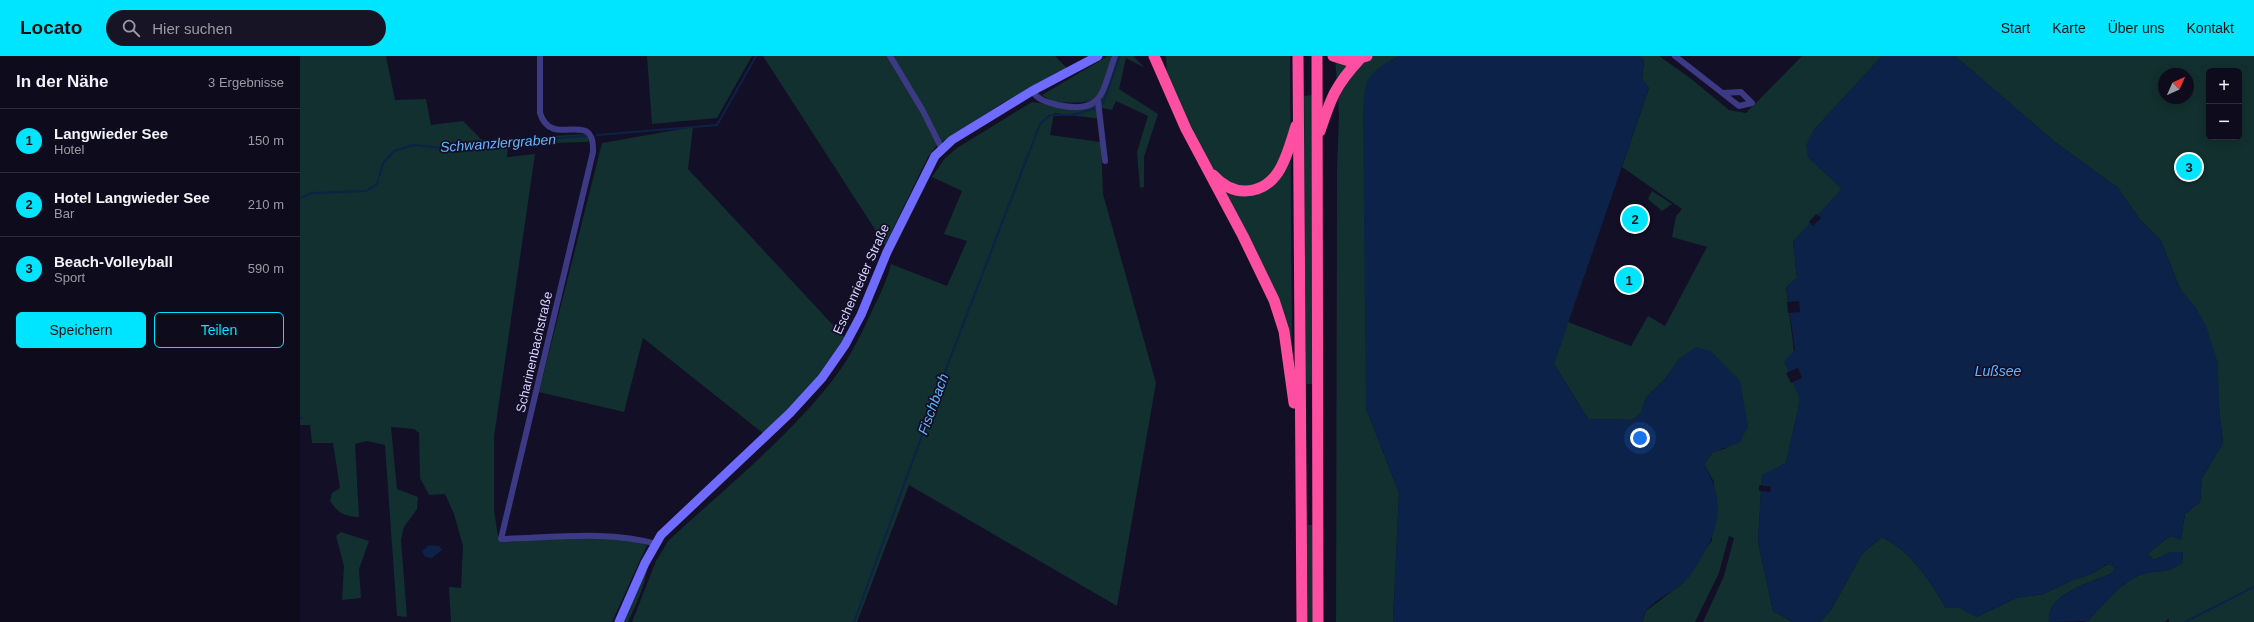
<!DOCTYPE html>
<html lang="de">
<head>
<meta charset="utf-8">
<style>
  :root { --surface:#0e0b1c; --page:#171425; --text:#f1f3f6; --muted:#9b9ba3; --line:#2e2b3b; --accent:#00e5ff }
  body { margin:0; font-family:Arial,sans-serif; background:var(--page); color:var(--text) }
  .controls { position:absolute; right:12px; top:12px; display:grid; overflow:hidden; border-radius:6px; box-shadow:0 2px 10px #0003 }
  .controls button { width:36px; height:36px; display:grid; place-items:center; padding:0; border:0; border-bottom:1px solid var(--line); background:var(--surface); color:var(--text); font:20px sans-serif }
  .compass { position:absolute; left:1858px; top:12px; width:36px; height:36px; border-radius:50%; background:var(--surface); box-shadow:0 2px 10px #0003; rotate:45deg }
  .you { position:absolute; left:1340px; top:382px; width:14px; height:14px; margin:-10px; border:3px solid #fff; border-radius:50%; background:#1a73e8; box-shadow:0 0 0 6px #1a73e833 }
  .badge { display:grid; place-items:center; width:26px; height:26px; border-radius:50%; background:var(--accent); color:#111; font-size:13px; font-weight:700 }
  .pin { position:absolute; translate:-50% -50%; border:2px solid #fff; box-shadow:0 1px 4px #0006 }
  .list { margin:0; padding:0; list-style:none }
  h2 { display:flex; justify-content:space-between; align-items:center; height:52px; margin:0; padding:0 16px; font-size:17px }
  h2 small { font-size:13px; font-weight:400; color:var(--muted) }
  .list li { display:grid; grid-template-columns:26px 1fr auto; gap:12px; align-items:center; box-sizing:border-box; height:64px; padding:0 16px; border-top:1px solid var(--line) }
  .list b { display:block; font-size:15px; white-space:nowrap }
  .list p { margin:0; font-size:13px; white-space:nowrap; color:var(--muted) }
  .list em { font-size:13px; font-style:normal; color:var(--muted) }
  .actions { display:flex; gap:8px; padding:12px 16px }
  .actions a { flex:1; padding:9px 0; border:1px solid var(--accent); border-radius:6px; text-align:center; font-size:14px; color:var(--accent) }
  .actions .main { background:var(--accent); color:#111 }
  .icon { flex:none; width:22px; height:22px; fill:none; stroke:currentColor; stroke-width:2; stroke-linecap:round; stroke-linejoin:round }
  .map { position:relative; flex:none; width:1954px; height:566px; overflow:hidden }
  header { display:flex; align-items:center; gap:24px; box-sizing:border-box; height:56px; padding:0 20px; background:var(--accent); color:#111 }
  header strong { font-size:19px }
  nav { display:flex; gap:22px; margin-inline-start:auto; font-size:14px }
  .search { width:280px; height:36px; background:var(--page); display:flex; align-items:center; gap:10px; box-sizing:border-box; padding:0 14px; border-radius:22px; color:var(--muted); font-size:15px }
  main { display:flex }
  aside { flex:1; background:var(--surface) }
  .map>svg:first-child { display:block }
  .green { fill:#12302f; fill-rule:evenodd }
  .water { fill:#0c2248 }
  .pier { fill:#130f26 }
  .lines { fill:none; stroke-linecap:round; stroke-linejoin:round }
  .stream { stroke:#0c2248; stroke-width:2 }
  .street { stroke:#3d3a85; stroke-width:6 }
  .secondary { stroke:#6f6bff; stroke-width:9 }
  .highway { stroke:#ff4fa3; stroke-width:11 }
  .labels { text-anchor:middle; dominant-baseline:central; stroke-width:3.5; stroke-linejoin:round; paint-order:stroke }
  .street-label { font-size:13px; fill:#d9d4ff; stroke:#130f26 }
  .water-label { font-size:14px; font-style:italic; fill:#62b6ff; stroke:#130f26 }
</style>
</head>
<body>
<header>
<strong>Locato</strong>
<div class="search"><svg class="icon" aria-label="search" viewBox="0 0 24 24"><circle cx="10" cy="10" r="6"/><path d="M15 15l6 6"/></svg>Hier suchen</div>
<nav><a>Start</a><a>Karte</a><a>Über uns</a><a>Kontakt</a></nav>
</header>
<main>
<aside>
<h2>In der Nähe<small>3 Ergebnisse</small></h2>
<ul class="list">
<li><span class="badge">1</span><div><b>Langwieder See</b><p>Hotel</p></div><em>150 m</em></li>
<li><span class="badge">2</span><div><b>Hotel Langwieder See</b><p>Bar</p></div><em>210 m</em></li>
<li><span class="badge">3</span><div><b>Beach-Volleyball</b><p>Sport</p></div><em>590 m</em></li>
</ul>
<div class="actions"><a class="main">Speichern</a><a>Teilen</a></div>
</aside>
<div class="map">
<svg width="1954" height="566" viewBox="0 0 1954 566">
  <rect width="100%" height="100%" fill="#130f26"/>
  <g class="green">
    <path d="M0,0H86L95,44L126,43L131,69L163,65L182,84L286,78L289,82L288,86L208,88L207,101L235,98L194,381V455L199,486C237,485 315,476 347,489L312,566H151L149,531L161,532L163,490L154,458L145,438L129,439L120,422L119,377L114,373L91,371L97,433L118,441L117,453L104,471L101,484L107,561L97,560L85,389L67,385L55,388L59,461C44,460 39,458 30,445L32,437L40,432L33,387H12L10,369H0Z"/>
    <polygon points="347,0 452,0 417,62 352,68"/>
    <polygon points="463,0 755,0 767,12 701,48 637,89 628,101 585,189"/>
    <path d="M808,0H811V3L804,29L796,43C782,48 753,49 742,39Z"/>
    <path d="M817,0H833L845,12L826,2L819,33L858,58L844,101V131L840,132L837,96L848,60L816,45L812,54L802,52L801,63L754,57L750,79L801,86L803,138L856,327L817,550L609,429L557,566H332L356,505L368,485C426,431 491,380 538,317C552,298 562,276 572,255C579,240 587,225 591,208L647,230L667,185L644,178L662,135L632,121L645,102L657,92L732,46L767,51L801,45Z"/>
    <polygon points="866,0 990,0 992,300 980,252 872,38 867,18"/>
    <polygon points="1035,0 1100,0 1091,4 1066,352 1099,437 1093,566 1036,566 1037,113 1039,58"/>
    <polygon points="1339,0 1359,0 1390,22 1429,54 1446,57 1502,0 1582,0 1513,75 1508,101 1542,133 1493,186 1497,222 1486,231 1500,344 1486,407 1462,420 1458,486 1473,555 1493,566 1403,566 1424,520 1434,482 1429,480 1419,517 1395,566 1342,566 1346,555 1383,527 1412,484 1414,426 1404,408 1413,396 1427,392 1380,302 1364,324 1346,341 1341,357 1332,364 1288,363 1254,308 1268,266 1331,290 1348,260 1365,270 1407,191 1372,181 1376,160 1382,153 1322,111 1349,32 1342,23 1344,4"/>
    <path d="M1655,0H1954V566H1869V563L1864,566H1783L1788,565C1800,552 1824,524 1840,519C1857,513 1864,519 1882,507L1883,496H1870L1854,504L1847,498L1870,480L1881,483L1885,458L1900,446L1902,422L1923,387L1919,352L1896,252L1881,235L1860,183L1841,165L1818,132L1755,86ZM1909,15H1939V81H1909ZM1864,18H1888V42H1864Z"/>
    <polygon points="1013,39 1014,328 1006,328 1004,40"/>
    <polygon points="393,71 388,113 545,282 520,320 464,378 343,282 324,356 239,336 302,87"/>
    <polygon points="1352,135 1372,148 1362,155 1348,143"/>
    <polygon points="1007,469 1013,469 1013,566 1008,566"/>
    <polygon points="41,476 69,485 59,513 61,542 42,544 44,510 36,480"/>
    <path d="M1582,481C1612,496 1629,524 1646,552H1660L1677,561L1716,542L1743,538L1773,524L1791,518L1808,508L1813,510L1815,513L1812,517C1791,527 1746,537 1749,566H1520L1531,554L1562,498Z"/>
    <path d="M345,512L347,513C344,532 336,549 328,566H321Z"/>
  </g>
  <g class="water">
    <path d="M1100,0H1339L1344,4L1342,23L1349,32L1254,308L1288,363L1332,364L1341,357L1346,341L1364,324L1380,302L1396,291L1411,295L1440,325L1448,371L1439,387L1413,396L1404,408C1422,440 1423,464 1404,497C1397,508 1393,518 1383,527C1373,536 1354,544 1346,555C1344,557 1343,563 1342,566H1093L1099,437L1066,352L1063,63C1064,25 1064,17 1100,0Z"/>
    <path d="M1582,0H1655L1755,86L1818,132L1841,165L1860,183L1880,233L1896,252L1906,270L1918,307L1919,352L1923,387L1902,422L1900,446L1885,458L1881,484L1870,480L1847,498L1854,504L1870,496H1883L1882,507C1864,519 1857,513 1840,519C1824,524 1800,552 1788,565L1749,566C1746,537 1791,527 1812,517L1815,513L1813,510L1807,508L1791,518L1773,524L1743,538L1716,542L1677,561L1660,552H1646C1629,524 1612,496 1582,481L1562,498L1531,554L1520,566H1493L1473,555L1458,486L1462,419L1486,407L1500,344L1484,306L1495,294L1486,231L1497,222L1493,186L1542,133L1508,101L1506,89L1513,75Z"/>
    <polygon points="129,489 139,490 142,494 132,502 125,501 122,495"/>
  </g>
  <g class="pier">
    <polygon points="1516,158 1521,162 1513,170 1509,166"/>
    <polygon points="1499,245 1500,256 1488,257 1487,246"/>
    <polygon points="1498,312 1502,322 1491,327 1486,317"/>
    <polygon points="1459,429 1471,431 1470,436 1459,435"/>
  </g>
  <g class="lines">
    <g class="stream">
      <polyline points="803,48 820,0"/>
      <polyline points="297,79 417,69 456,0"/>
      <polyline points="79,121 83,107 94,95 113,89 142,92 286,80"/>
      <polyline points="0,142 12,137 66,135 77,128 78,124"/>
      <polyline points="0,362 2,362"/>
      <polyline points="554,566 651,300 740,68 750,59 772,59 794,53"/>
      <polyline points="1885,566 1954,531"/>
    </g>
    <g class="street">
      <path d="M240,0V57C252,95 295,50 293,96L201,483C249,482 310,474 356,488"/>
      <polyline points="590,0 623,55 642,93"/>
      <polyline points="1375,0 1439,50 1452,47 1441,36 1423,37"/>
      <path d="M732,35C739,45 747,46 758,49C804,59 802,35 815,0"/>
      <polyline points="798,45 805,105"/>
    </g>
    <polyline class="secondary" points="319,566 345,507 361,479 490,357 522,322 545,289 561,259 587,196 635,100 652,84 732,35 798,0"/>
    <g class="highway">
      <polyline points="854,0 886,73 943,180 974,244 984,275 994,347"/>
      <polyline points="998,0 1002,566"/>
      <polyline points="1017,0 1018,566"/>
      <polyline points="1033,0 1049,5 1067,0"/>
      <path d="M1020,75C1031,42 1035,30 1059,4"/>
      <path d="M913,119C921,128 932,135 945,135C980,134 987,98 996,70"/>
    </g>
  </g>
  <g class="labels">
    <g class="street-label">
      <text transform="translate(561 223) rotate(-66)">Eschenrieder Straße</text>
      <text transform="translate(234 296) rotate(-77)">Scharinenbachstraße</text>
    </g>
    <g class="water-label">
      <text transform="translate(198 87) rotate(-4)">Schwanzlergraben</text>
      <text x="1698" y="315">Lußsee</text>
      <text transform="translate(633 348) rotate(-70)">Fischbach</text>
    </g>
  </g>
</svg>
<div class="controls">
<button>+</button>
<button>−</button>
</div>
<svg class="compass" viewBox="-18 -18 36 36"><path d="M0-13l5 13h-10z" fill="#e53935"/><path d="M0 13l5-13h-10z" fill="#9b9ba3"/></svg>
<div class="you"></div>
<div class="pin badge" style="left:1329px;top:224px">1</div>
<div class="pin badge" style="left:1335px;top:163px">2</div>
<div class="pin badge" style="left:1889px;top:111px">3</div>
</div>
</main>
</body>
</html>
